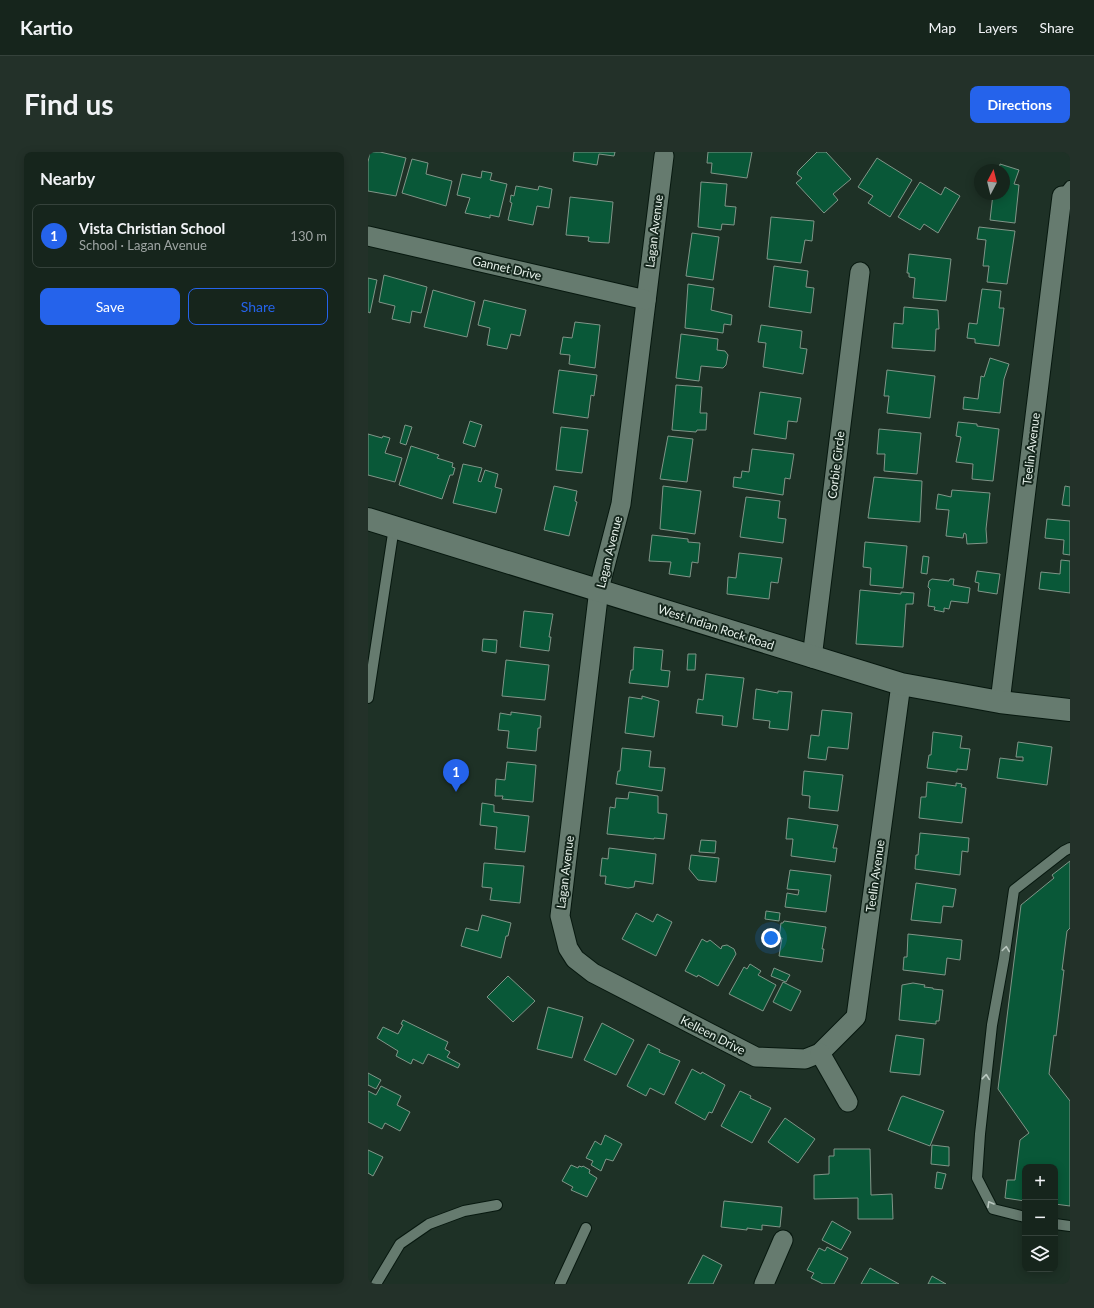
<!DOCTYPE html>
<html lang="en">
<head>
<meta charset="utf-8">
<style>
  :root { --surface:#16251c; --page:#233129; --text:#f1f3f6; --muted:#9ea5a3; --line:#35423b; --accent:#2563eb }
  body { margin:0; font-family:Lato,sans-serif; background:var(--page); color:var(--text) }
  .controls { position:absolute; right:12px; bottom:12px; display:grid; overflow:hidden; border-radius:8px; box-shadow:0 2px 10px #0003 }
  .controls button { width:36px; height:36px; display:grid; place-items:center; padding:0; border:0; border-bottom:1px solid var(--line); background:var(--surface); color:var(--text); font:20px sans-serif }
  .compass { position:absolute; left:606px; top:12px; width:36px; height:36px; border-radius:50%; background:var(--surface); box-shadow:0 2px 10px #0003; rotate:7deg }
  .you { position:absolute; left:403px; top:786px; width:14px; height:14px; margin:-10px; border:3px solid #fff; border-radius:50%; background:#1a73e8; box-shadow:0 0 0 6px #1a73e833 }
  .badge { display:grid; place-items:center; width:26px; height:26px; border-radius:50%; background:var(--accent); color:#fff; font-size:13px; font-weight:700 }
  .pin { position:absolute; translate:-50% -33px; filter:drop-shadow(0 1px 2px #0008) }
  .pin::after { content:''; position:absolute; top:21px; width:14px; height:12px; background:inherit; clip-path:polygon(0 0,100% 0,50% 100%) }
  .list { margin:0; padding:0; list-style:none }
  h2 { display:flex; justify-content:space-between; align-items:center; height:52px; margin:0; padding:0 16px; font-size:17px }
  h2 small { font-size:13px; font-weight:400; color:var(--muted) }
  .list li { display:grid; grid-template-columns:26px 1fr auto; gap:12px; align-items:center; box-sizing:border-box; height:64px; margin:0 8px 8px; padding:0 8px; border:1px solid var(--line); border-radius:8px }
  .list b { display:block; font-size:15px; white-space:nowrap }
  .list p { margin:0; font-size:13px; white-space:nowrap; color:var(--muted) }
  .list em { font-size:13px; font-style:normal; color:var(--muted) }
  .actions { display:flex; gap:8px; padding:12px 16px }
  .actions a { flex:1; padding:9px 0; border:1px solid var(--accent); border-radius:8px; text-align:center; font-size:14px; color:var(--accent) }
  .actions .main { background:var(--accent); color:#fff }
  .icon { flex:none; width:22px; height:22px; fill:none; stroke:currentColor; stroke-width:2; stroke-linecap:round; stroke-linejoin:round }
  .map { position:relative; flex:none; width:702px; height:1132px; overflow:hidden; border-radius:8px }
  header { display:flex; align-items:center; gap:24px; box-sizing:border-box; height:56px; padding:0 20px; background:var(--surface); border-bottom:1px solid var(--line) }
  header strong { font-size:19px }
  nav { display:flex; gap:22px; margin-inline-start:auto; font-size:14px }
  .intro { display:flex; align-items:center; justify-content:space-between; box-sizing:border-box; height:96px; padding:0 24px }
  h1 { margin:0; font-size:28px }
  .button { padding:10px 18px; border-radius:8px; background:var(--accent); color:#fff; font-size:14px; font-weight:700 }
  main { display:flex; gap:24px; padding:0 24px }
  aside { flex:1; background:var(--surface); border-radius:8px; box-shadow:0 2px 10px #0003 }
  .map>svg:first-child { display:block }
  .building { fill:#095838; stroke:#809588 }
  .lines { fill:none; stroke-linecap:round; stroke-linejoin:round }
  .service-casing { stroke:#07180f; stroke-width:12 }
  .minor-casing { stroke:#07180f; stroke-width:21 }
  .tertiary-casing { stroke:#07180f; stroke-width:24 }
  .service { stroke:#667b6f; stroke-width:10 }
  .minor { stroke:#667b6f; stroke-width:19 }
  .tertiary { stroke:#667b6f; stroke-width:22 }
  .oneway { stroke:#bac8c0 }
  .labels { text-anchor:middle; dominant-baseline:central; stroke-width:4; stroke-linejoin:round; paint-order:stroke }
  .street-label { font-size:12px; fill:#e7f2eb; stroke:#15271d }
</style>
</head>
<body>
<header>
<strong>Kartio</strong>
<nav><a>Map</a><a>Layers</a><a>Share</a></nav>
</header>
<div class="intro"><h1>Find us</h1><a class="button">Directions</a></div>
<main>
<aside>
<h2>Nearby<small></small></h2>
<ul class="list">
<li><span class="badge">1</span><div><b>Vista Christian School</b><p>School · Lagan Avenue</p></div><em>130 m</em></li>
</ul>
<div class="actions"><a class="main">Save</a><a>Share</a></div>
</aside>
<div class="map">
<svg width="702" height="1132" viewBox="0 0 702 1132">
  <rect width="100%" height="100%" fill="#1e3126"/>
  <g class="building">
    <polygon points="2,0 12,0 38,6 28,44 0,39 0,10"/>
    <polygon points="206,0 247,0 246,4 231,2 229,13 205,9"/>
    <polygon points="340,0 384,0 379,26 343,21 344,11 339,11"/>
    <polygon points="449,0 458,0 483,27 465,42 470,48 456,61 428,31 434,26 429,22 430,19"/>
    <polygon points="509,6 544,28 522,65 500,51 505,44 490,35"/>
    <polygon points="44,7 60,11 58,22 84,29 78,54 34,41"/>
    <polygon points="632,12 651,18 646,32 651,33 647,71 622,68 625,42 636,42 636,18 631,18"/>
    <polygon points="114,19 124,21 122,28 139,32 131,65 122,63 122,66 97,61 102,46 89,43 94,22 113,26"/>
    <polygon points="333,30 359,32 357,54 368,55 366,73 354,72 353,78 330,75"/>
    <polygon points="552,30 573,43 577,35 592,44 570,81 556,72 552,78 530,65"/>
    <polygon points="148,34 170,38 171,34 184,37 181,56 169,54 165,73 140,68 144,51 142,50 143,43 146,44"/>
    <polygon points="202,45 245,50 241,91 223,90 220,89 221,85 198,83"/>
    <polygon points="403,65 446,69 444,89 437,88 433,111 399,107"/>
    <polygon points="611,75 647,79 639,132 619,130 621,114 615,114 618,88 609,87"/>
    <polygon points="324,81 351,85 345,128 318,124"/>
    <polygon points="541,102 583,107 578,149 545,146 547,126 541,125 541,121 539,121"/>
    <polygon points="406,114 440,119 438,135 446,136 443,161 401,155"/>
    <polygon points="16,123 59,135 53,161 44,159 42,171 24,167 27,154 11,150"/>
    <polygon points="0,126 9,128 2,161 0,160"/>
    <polygon points="320,132 346,136 343,158 364,163 363,173 356,172 355,181 317,176"/>
    <polygon points="614,137 633,139 631,156 636,156 631,194 607,191 607,187 599,186 601,171 609,172"/>
    <polygon points="65,138 107,150 99,185 56,175"/>
    <polygon points="116,148 158,158 152,184 143,182 139,197 119,193 122,176 110,173"/>
    <polygon points="536,155 570,158 571,177 568,177 567,199 524,196 526,171 535,172"/>
    <polygon points="207,170 232,173 227,216 201,212 202,203 192,202 195,185 204,186"/>
    <polygon points="393,173 434,179 432,196 439,197 435,222 395,215 398,191 390,190"/>
    <polygon points="313,182 350,187 349,198 357,199 360,203 358,213 355,216 333,214 331,229 308,226"/>
    <polygon points="622,206 641,212 636,227 632,261 595,257 596,245 610,247 613,224 616,225"/>
    <polygon points="191,218 229,223 226,244 223,243 220,266 185,261"/>
    <polygon points="519,218 567,224 562,266 519,261 521,244 516,244"/>
    <polygon points="308,233 334,235 332,261 339,261 338,278 329,278 328,280 304,278"/>
    <polygon points="392,240 433,246 429,270 420,269 418,287 386,282"/>
    <polygon points="102,269 114,273 107,295 95,291"/>
    <polygon points="590,270 609,272 609,274 631,277 625,329 604,327 605,312 588,310 593,285 588,284"/>
    <polygon points="37,273 44,275 38,293 32,291"/>
    <polygon points="193,275 220,278 214,321 188,318"/>
    <polygon points="511,277 553,281 549,322 516,319 517,302 509,302"/>
    <polygon points="0,282 14,286 15,284 22,286 17,301 34,306 27,330 0,323"/>
    <polygon points="300,284 325,287 319,330 292,327"/>
    <polygon points="43,294 71,303 69,306 85,311 84,315 87,316 85,323 82,323 74,347 31,333"/>
    <polygon points="384,297 426,302 422,327 417,326 415,343 365,335 366,325 373,326 374,319 381,320"/>
    <polygon points="95,312 114,316 110,329 113,330 117,318 130,322 127,335 134,337 128,361 85,351"/>
    <polygon points="506,325 554,329 552,370 500,366"/>
    <polygon points="186,334 209,339 207,349 209,350 201,384 176,378"/>
    <polygon points="295,334 333,339 327,382 292,377"/>
    <polygon points="697,334 702,335 702,354 694,353"/>
    <polygon points="584,338 622,341 618,377 619,391 599,392 598,382 596,381 595,386 578,384 581,358 568,357 570,342 583,345"/>
    <polygon points="378,345 412,349 410,366 418,367 415,391 372,385"/>
    <polygon points="679,367 702,369 702,403 695,402 696,388 677,386"/>
    <polygon points="284,383 320,387 320,390 332,391 330,411 324,410 322,425 301,422 303,410 281,409"/>
    <polygon points="497,390 539,394 535,436 502,433 503,416 495,415"/>
    <polygon points="371,401 414,406 410,431 403,430 401,447 359,442 360,425 368,426"/>
    <polygon points="555,404 561,405 559,422 553,421"/>
    <polygon points="693,408 702,409 702,441 671,437 673,420 692,422"/>
    <polygon points="609,419 632,422 629,442 610,439 611,431 607,430"/>
    <polygon points="564,427 581,429 582,427 586,427 585,433 602,436 600,451 583,449 581,457 576,456 576,460 566,458 567,455 560,454 562,437 560,435 561,429"/>
    <polygon points="492,438 533,442 533,440 546,441 545,452 538,452 535,495 488,492"/>
    <polygon points="156,459 185,462 181,485 183,485 181,499 152,495"/>
    <polygon points="115,487 129,488 128,501 114,499"/>
    <polygon points="266,495 295,498 293,518 302,519 300,535 261,531 263,518 265,518"/>
    <polygon points="320,502 328,502 327,518 319,518"/>
    <polygon points="138,508 181,513 177,548 134,544"/>
    <polygon points="338,522 376,526 369,575 354,573 355,564 328,561 330,547 335,548"/>
    <polygon points="388,537 410,541 410,539 424,540 420,578 401,576 402,569 385,567"/>
    <polygon points="274,544 291,549 286,585 257,581 261,545 274,547"/>
    <polygon points="454,558 484,561 480,597 460,595 458,608 440,606 443,583 451,584"/>
    <polygon points="143,560 173,564 172,576 170,576 168,599 139,596 141,579 130,578 132,561 143,563"/>
    <polygon points="565,580 594,584 592,596 602,597 599,618 589,617 589,620 559,616 561,603 563,603"/>
    <polygon points="650,590 684,595 679,633 629,626 632,606 655,609 655,605 648,605"/>
    <polygon points="254,596 283,599 281,615 297,616 294,639 248,632 250,619 252,619"/>
    <polygon points="139,610 168,613 165,650 134,647 135,644 127,644 128,627 137,628"/>
    <polygon points="436,619 475,623 470,659 441,656 442,644 434,643"/>
    <polygon points="559,630 588,634 588,631 594,632 593,635 598,636 594,671 551,666 553,645 558,645"/>
    <polygon points="261,640 290,644 290,661 299,662 296,687 286,686 286,687 239,682 242,655 247,656 248,646 260,647"/>
    <polygon points="114,651 126,653 126,660 161,664 157,700 127,697 129,675 112,673"/>
    <polygon points="420,666 470,673 465,696 469,696 467,710 423,704 425,687 418,687"/>
    <polygon points="552,681 601,686 600,700 594,699 592,723 547,717 548,703 550,703"/>
    <polygon points="333,688 348,689 347,701 331,700"/>
    <polygon points="241,696 288,702 285,732 267,729 266,735 260,736 237,732 238,724 232,724 234,706 240,707"/>
    <polygon points="323,703 351,706 348,730 330,728 321,717"/>
    <polygon points="702,709 702,776 699,779 694,818 696,818 688,884 686,883 681,922 702,949 702,1054 687,1052 687,1015 657,1015 657,1049 637,1046 639,1028 647,1028 652,988 661,981 630,937 653,753 686,726 684,723"/>
    <polygon points="116,711 156,714 152,751 122,748 124,736 114,735"/>
    <polygon points="422,718 463,723 458,760 417,755 419,741 430,743 431,738 419,737"/>
    <polygon points="548,731 588,737 585,755 575,754 573,771 543,768"/>
    <polygon points="398,759 412,761 411,769 397,767"/>
    <polygon points="268,761 285,770 289,762 304,770 288,804 254,787"/>
    <polygon points="114,763 143,771 140,784 138,784 133,806 93,794 98,776 110,779"/>
    <polygon points="416,769 458,775 454,797 456,797 454,810 411,804 414,786 411,786 413,771 415,771"/>
    <polygon points="540,782 594,788 592,808 579,806 577,823 535,818 536,805 539,805"/>
    <polygon points="334,787 339,790 342,788 353,797 354,794 359,793 366,797 368,802 350,834 330,823 329,825 317,819"/>
    <polygon points="382,812 393,819 390,823 408,833 395,859 361,842 376,815 379,817"/>
    <polygon points="406,816 422,823 418,830 403,824"/>
    <polygon points="140,824 167,849 145,870 119,845"/>
    <polygon points="415,830 433,839 423,859 405,850"/>
    <polygon points="545,831 557,833 556,835 565,836 565,837 575,838 571,869 568,869 568,872 531,868 534,833"/>
    <polygon points="180,855 215,865 204,906 169,897"/>
    <polygon points="35,868 80,890 77,897 82,900 79,905 92,912 90,916 60,902 55,912 45,907 43,912 28,904 30,899 9,886 15,875 30,882 35,873 33,872"/>
    <polygon points="234,871 266,888 248,923 216,908"/>
    <polygon points="528,883 556,887 552,923 522,920"/>
    <polygon points="280,892 292,898 291,900 312,909 296,943 282,936 278,944 259,934"/>
    <polygon points="324,917 333,922 334,920 357,933 344,961 341,960 337,968 307,951"/>
    <polygon points="0,921 13,928 8,937 0,933"/>
    <polygon points="13,934 33,944 29,953 42,960 32,979 17,971 14,977 0,970 0,939 8,943"/>
    <polygon points="372,939 383,944 382,946 403,956 384,991 353,974"/>
    <polygon points="535,944 576,959 562,994 520,978 533,945"/>
    <polygon points="417,966 447,987 430,1011 400,990"/>
    <polygon points="237,983 254,992 245,1009 238,1007 233,1019 223,1013 225,1009 218,1006 227,989 233,993"/>
    <polygon points="564,993 581,995 581,1014 563,1012"/>
    <polygon points="466,997 502,997 503,1043 524,1042 525,1067 490,1067 490,1046 446,1047 446,1023 461,1022 461,1004 466,1004"/>
    <polygon points="0,998 15,1005 5,1024 0,1021"/>
    <polygon points="203,1013 210,1016 211,1014 214,1015 215,1014 222,1018 221,1021 229,1026 219,1045 203,1038 205,1035 194,1029"/>
    <polygon points="569,1020 578,1022 574,1037 567,1036"/>
    <polygon points="356,1049 414,1055 412,1075 394,1073 394,1078 379,1076 379,1078 353,1075"/>
    <polygon points="464,1069 483,1080 473,1098 454,1088"/>
    <polygon points="459,1095 480,1106 466,1132 455,1132 443,1126 446,1121 439,1118 451,1096 457,1099"/>
    <polygon points="335,1103 354,1113 345,1132 320,1132"/>
    <polygon points="502,1116 531,1132 493,1132"/>
    <polygon points="564,1124 578,1132 560,1132"/>
  </g>
  <g class="lines">
    <g class="service-casing">
      <g id="service">
        <polyline points="694,44 702,34"/>
        <polyline points="0,546 26,375"/>
        <polyline points="657,1065 625,1057 609,1026 612,982 624,873 636,807 646,738 696,699 702,696"/>
        <polyline points="687,1072 702,1074"/>
        <polyline points="8,1132 32,1092 61,1072 96,1059 129,1053"/>
        <polyline points="192,1132 218,1076"/>
      </g>
    </g>
    <g class="minor-casing">
      <g id="minor">
        <polyline points="296,4 253,352 231,437 192,764 200,796 207,807 225,821 388,905 437,907 452,901 488,865 533,532"/>
        <polyline points="0,84 278,148"/>
        <polyline points="444,506 492,120"/>
        <polyline points="632,550 694,44"/>
        <polyline points="452,901 480,950"/>
        <polyline points="396,1132 415,1088"/>
      </g>
    </g>
    <g class="tertiary-casing">
      <polyline id="tertiary" points="0,367 533,532 632,550 702,558"/>
    </g>
    <use href="#service" class="service"/>
    <use href="#minor" class="minor"/>
    <use href="#tertiary" class="tertiary"/>
  </g>
  <defs><path id="oneway-chevron" d="M-2-3.5L2.5 0L-2 3.5" fill="none" stroke-width="1.6" stroke-linecap="round" stroke-linejoin="round"/></defs>
  <g class="oneway">
    <use href="#oneway-chevron" transform="translate(638 797) rotate(-82)"/>
    <use href="#oneway-chevron" transform="translate(618 925) rotate(-84)"/>
    <use href="#oneway-chevron" transform="translate(622 1052) rotate(-120)"/>
  </g>
  <g class="labels">
    <g class="street-label">
      <text transform="translate(286 79) rotate(-83)">Lagan Avenue</text>
      <text transform="translate(139 116) rotate(13)">Gannet Drive</text>
      <text transform="translate(663 297) rotate(-83)">Teelin Avenue</text>
      <text transform="translate(468 313) rotate(-83)">Corbie Circle</text>
      <text transform="translate(241 400) rotate(-76)">Lagan Avenue</text>
      <text transform="translate(348 475) rotate(18)">West Indian Rock Road</text>
      <text transform="translate(197 720) rotate(-83)">Lagan Avenue</text>
      <text transform="translate(507 724) rotate(-82)">Teelin Avenue</text>
      <text transform="translate(345 883) rotate(27)">Kelleen Drive</text>
    </g>
  </g>
</svg>
<div class="controls">
<button>+</button>
<button>−</button>
<button><svg class="icon" aria-label="layers" viewBox="0 0 24 24"><path d="M12 4l9 5-9 5-9-5zM3 14l9 5 9-5"/></svg></button>
</div>
<svg class="compass" viewBox="-18 -18 36 36"><path d="M0-13l5 13h-10z" fill="#e53935"/><path d="M0 13l5-13h-10z" fill="#9ea5a3"/></svg>
<div class="you"></div>
<div class="pin badge" style="left:88px;top:640px">1</div>
</div>
</main>
</body>
</html>
